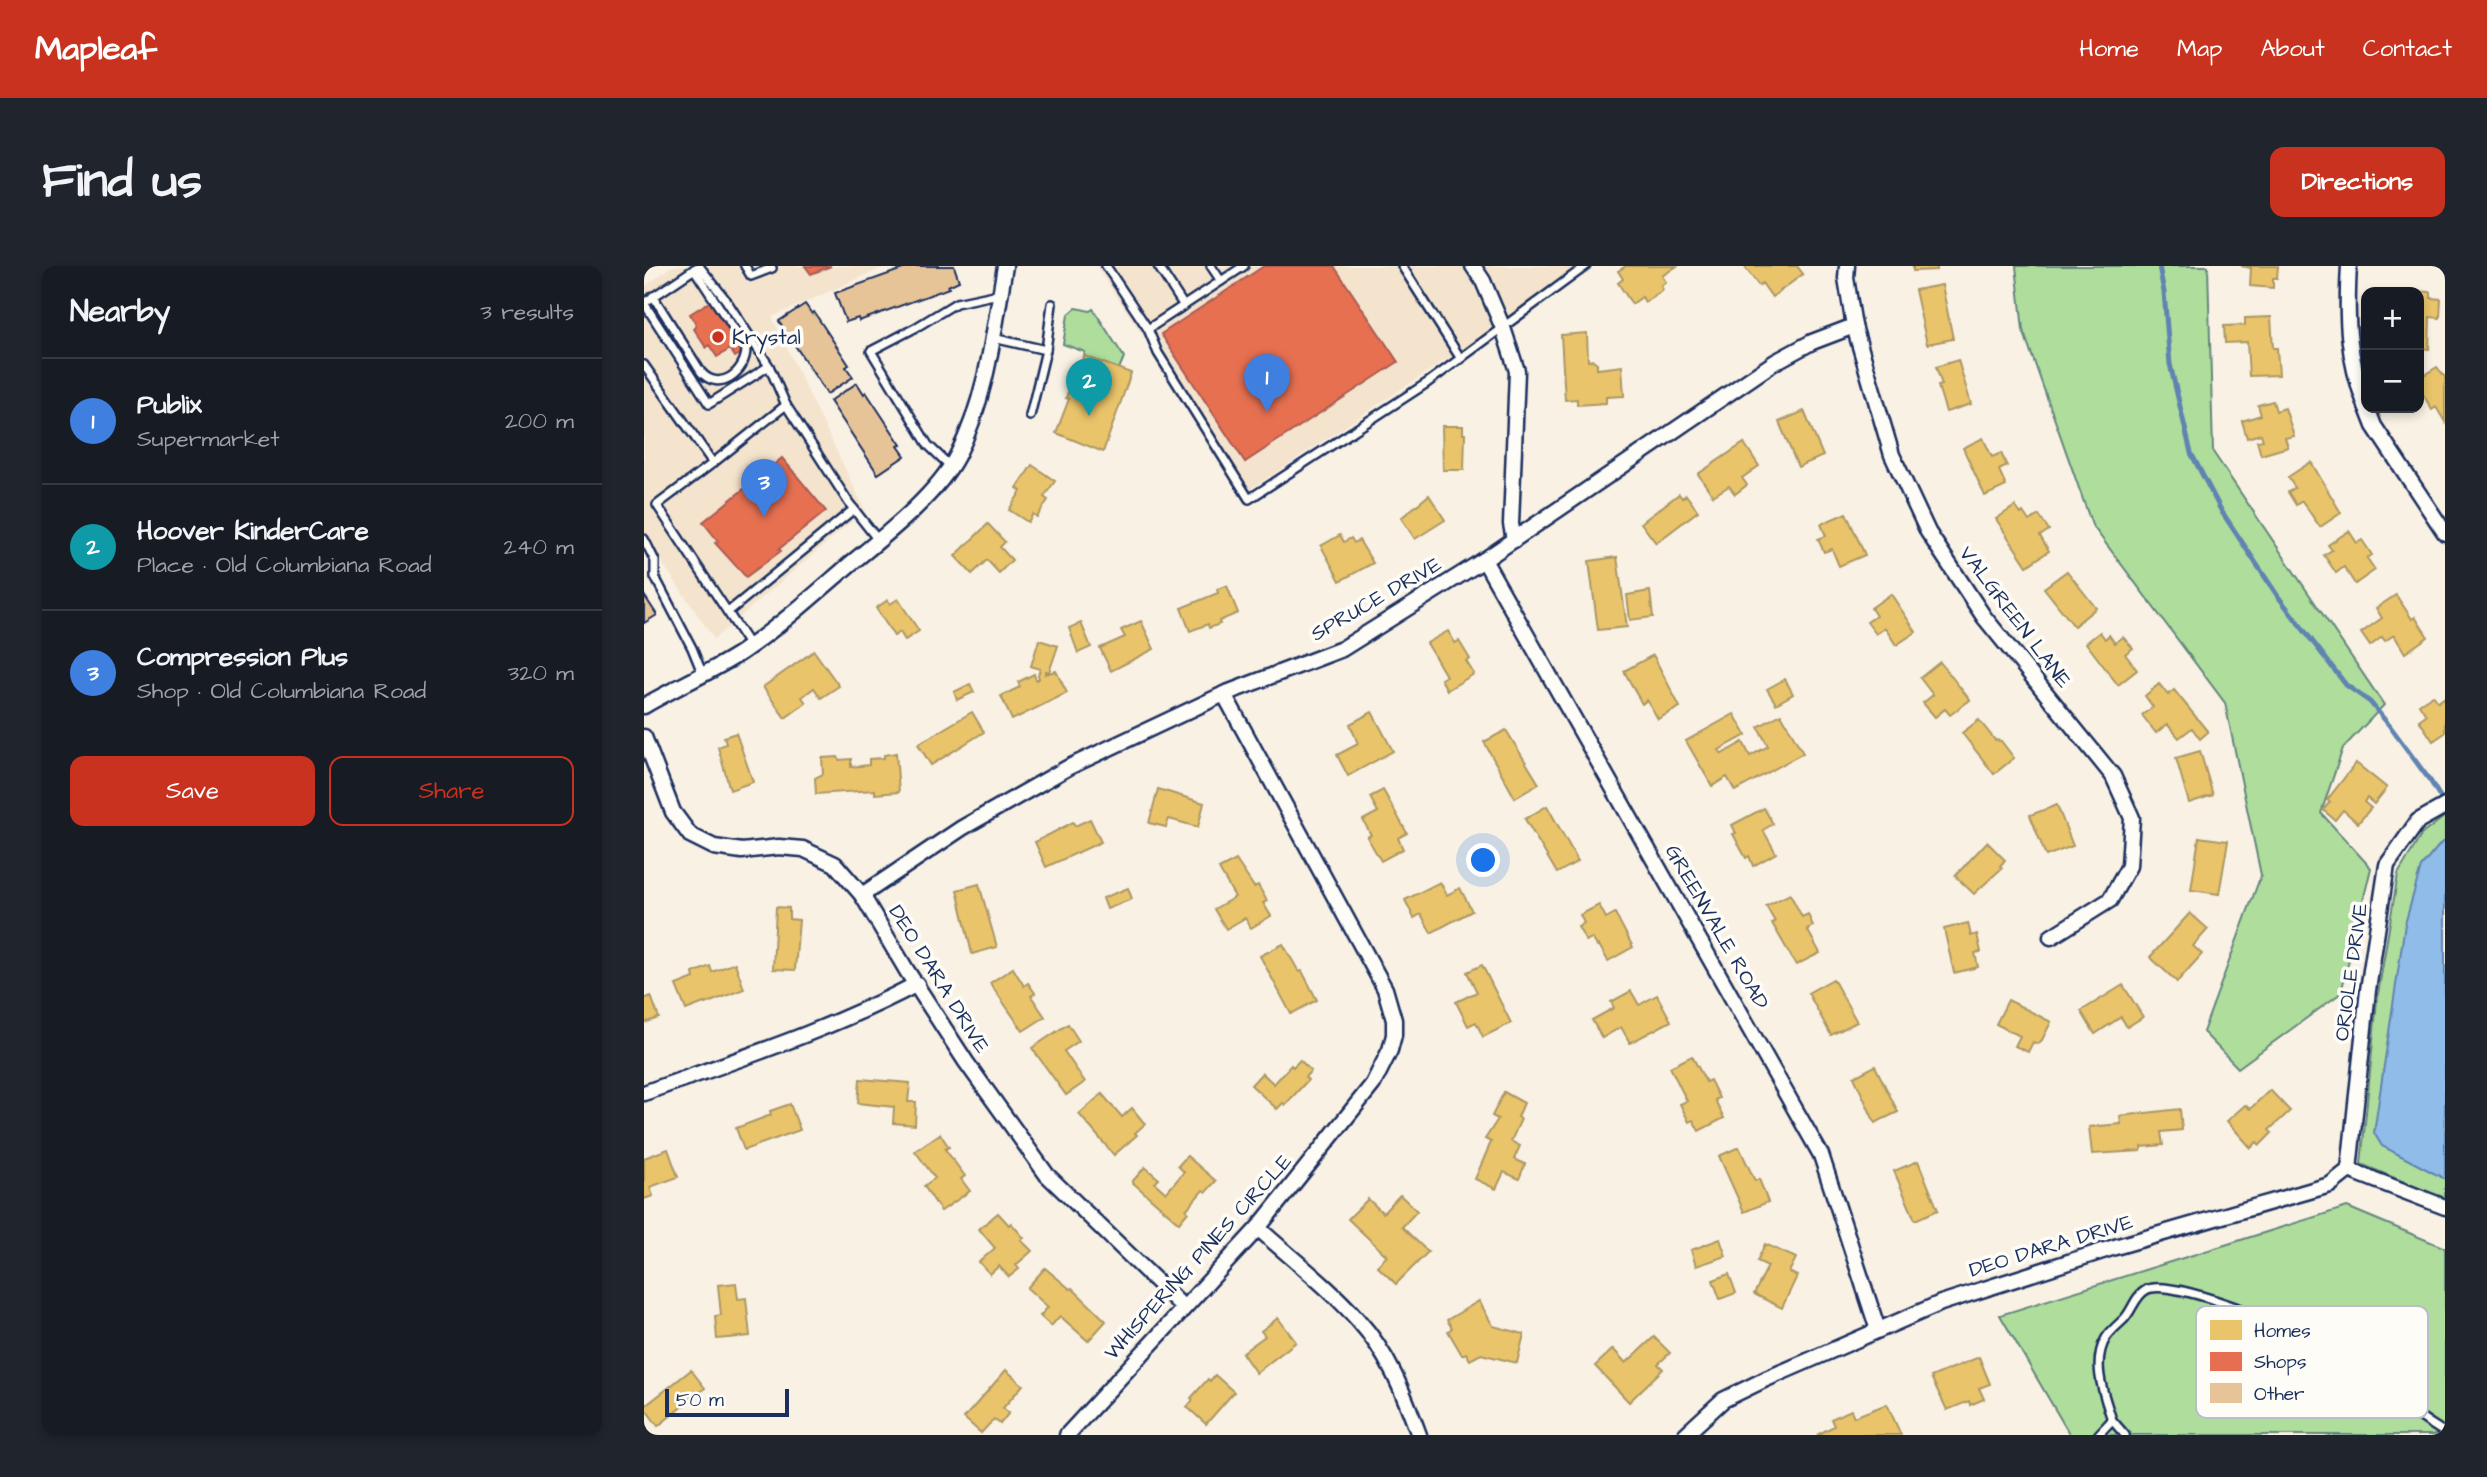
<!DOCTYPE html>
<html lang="en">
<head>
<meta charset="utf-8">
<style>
  :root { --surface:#171b24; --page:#20242c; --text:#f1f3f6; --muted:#9ea1a6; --line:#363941; --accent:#c8321e }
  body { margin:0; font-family:"Architects Daughter",sans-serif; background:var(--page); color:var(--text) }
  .controls { position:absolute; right:21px; top:21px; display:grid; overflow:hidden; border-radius:14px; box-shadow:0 4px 10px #0003 }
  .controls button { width:63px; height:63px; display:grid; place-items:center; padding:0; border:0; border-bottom:2px solid var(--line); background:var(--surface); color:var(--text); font:35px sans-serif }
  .scale { position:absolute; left:21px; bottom:18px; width:124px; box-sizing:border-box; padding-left:7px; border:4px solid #1b2f5e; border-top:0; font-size:19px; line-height:24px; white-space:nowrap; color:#1b2f5e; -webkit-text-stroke:5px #fdfcf7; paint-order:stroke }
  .you { position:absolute; left:840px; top:595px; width:24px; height:24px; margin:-18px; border:5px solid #fff; border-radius:50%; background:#1a73e8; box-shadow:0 0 0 10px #1a73e833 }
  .badge { display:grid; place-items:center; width:46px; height:46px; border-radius:50%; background:var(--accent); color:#fff; font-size:23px; font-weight:700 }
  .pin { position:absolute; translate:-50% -58px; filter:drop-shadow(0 2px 4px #0008) }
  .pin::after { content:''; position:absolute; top:37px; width:24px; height:21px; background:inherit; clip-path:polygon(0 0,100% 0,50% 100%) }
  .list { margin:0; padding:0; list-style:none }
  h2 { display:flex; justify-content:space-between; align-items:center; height:91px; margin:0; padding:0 28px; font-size:30px }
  h2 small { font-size:23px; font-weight:400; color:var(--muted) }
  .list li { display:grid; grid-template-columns:46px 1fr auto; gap:21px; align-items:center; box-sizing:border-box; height:126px; padding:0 28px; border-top:2px solid var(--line) }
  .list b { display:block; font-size:26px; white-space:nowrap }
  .list p { margin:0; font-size:23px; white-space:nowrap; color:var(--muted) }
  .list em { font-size:23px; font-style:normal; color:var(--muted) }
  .actions { display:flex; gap:14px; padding:21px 28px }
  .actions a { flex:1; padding:16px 0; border:2px solid var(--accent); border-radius:14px; text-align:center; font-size:24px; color:var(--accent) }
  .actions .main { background:var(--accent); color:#fff }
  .map { position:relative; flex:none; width:1801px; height:1169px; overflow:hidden; border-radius:14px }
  header { display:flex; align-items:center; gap:42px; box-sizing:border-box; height:98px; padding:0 35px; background:var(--accent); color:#fff }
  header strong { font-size:33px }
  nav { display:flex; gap:38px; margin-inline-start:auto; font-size:24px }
  .intro { display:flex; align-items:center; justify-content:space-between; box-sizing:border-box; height:168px; padding:0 42px }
  h1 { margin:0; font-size:49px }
  .button { padding:18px 32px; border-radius:14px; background:var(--accent); color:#fff; font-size:24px; font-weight:700 }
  main { display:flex; gap:42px; padding:0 42px }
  aside { flex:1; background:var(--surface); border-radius:14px; box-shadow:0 4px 10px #0003 }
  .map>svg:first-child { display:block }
  .built { fill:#f4e4cd }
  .green { fill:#afdd9c; stroke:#65867d; stroke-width:2 }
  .water { fill:#90bce9; stroke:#6184b1; stroke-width:2 }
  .homes { fill:#e9c46a; stroke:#ab9766; stroke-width:2 }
  .shops { fill:#e76f51; stroke:#aa5c55; stroke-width:2 }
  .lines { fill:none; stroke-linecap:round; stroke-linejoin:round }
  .stream { stroke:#6184b1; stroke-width:5 }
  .building { fill:#e7c498; stroke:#1b2f5e; stroke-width:2 }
  .lane-casing { stroke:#1b2f5e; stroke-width:12 }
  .street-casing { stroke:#1b2f5e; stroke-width:19 }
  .lane { stroke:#fdfcf7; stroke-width:7 }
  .street { stroke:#fdfcf7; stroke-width:14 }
  .poi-dot { fill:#c8321e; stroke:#fdfcf7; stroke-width:2.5 }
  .labels { text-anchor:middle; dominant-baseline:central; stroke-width:7; stroke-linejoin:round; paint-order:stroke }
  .poi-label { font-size:21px; fill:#1b2f5e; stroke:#fdfcf7; text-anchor:start }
  .street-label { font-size:21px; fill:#1b2f5e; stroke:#fdfcf7 }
  .key { fill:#fdfcf7; stroke:#b9bec9; stroke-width:2 }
  .key-label { font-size:19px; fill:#1b2f5e }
</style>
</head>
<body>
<header>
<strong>Mapleaf</strong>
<nav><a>Home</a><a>Map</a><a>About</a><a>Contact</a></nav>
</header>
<div class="intro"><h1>Find us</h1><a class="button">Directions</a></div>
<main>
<aside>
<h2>Nearby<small>3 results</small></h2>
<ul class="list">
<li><span class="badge" style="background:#3f7fe0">1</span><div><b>Publix</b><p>Supermarket</p></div><em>200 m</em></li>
<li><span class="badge" style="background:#0f9aa8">2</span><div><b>Hoover KinderCare</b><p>Place · Old Columbiana Road</p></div><em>240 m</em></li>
<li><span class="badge" style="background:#3f7fe0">3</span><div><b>Compression Plus</b><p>Shop · Old Columbiana Road</p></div><em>320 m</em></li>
</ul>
<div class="actions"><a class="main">Save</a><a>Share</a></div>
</aside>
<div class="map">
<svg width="1801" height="1169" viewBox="0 0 1801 1169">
  <rect width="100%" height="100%" fill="#f9f1e4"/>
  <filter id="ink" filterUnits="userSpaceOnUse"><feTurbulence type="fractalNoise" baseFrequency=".0143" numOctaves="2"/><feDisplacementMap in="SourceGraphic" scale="14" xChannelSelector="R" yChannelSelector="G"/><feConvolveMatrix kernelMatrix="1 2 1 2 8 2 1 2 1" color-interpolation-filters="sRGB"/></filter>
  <g filter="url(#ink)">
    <g class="built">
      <polygon points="28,0 243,0 128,51 221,244 70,373 0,270 0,21"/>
      <polygon points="452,0 943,0 604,225"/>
    </g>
    <g class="green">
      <polygon points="1372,0 1564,0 1569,186 1740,439 1699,482 1677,547 1727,602 1697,727 1594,802 1559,766 1617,609 1581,437 1448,259 1379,64"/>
      <polygon points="432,42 446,45 449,43 480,91 475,103 440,90 441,86 419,78 424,49"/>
      <polygon points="1801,550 1801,933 1717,898 1733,734 1754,608 1778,568"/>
      <polygon points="1703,941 1801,982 1801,1169 1426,1169 1356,1049"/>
    </g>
    <polygon class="water" points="1801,575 1801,913 1738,880 1730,867 1761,658 1777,601 1797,577"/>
    <g class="homes">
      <polygon points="982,0 1033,0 1018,10 1022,16 1017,20 1019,24 1001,36 998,31 988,38 974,17 979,13 974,5"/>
      <polygon points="1100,0 1153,0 1159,8 1128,31 1118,17 1115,20"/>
      <polygon points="1269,0 1293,0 1293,4 1269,5"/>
      <polygon points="1597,0 1634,0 1633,12 1629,12 1629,22 1606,20 1607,2"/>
      <polygon points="1298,19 1309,73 1283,78 1271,24"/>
      <polygon points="1763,25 1787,26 1787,32 1797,33 1796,52 1786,51 1785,83 1775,82 1775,26"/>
      <polygon points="1627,51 1629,82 1633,82 1635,109 1605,110 1603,76 1581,77 1580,60 1601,59 1601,52"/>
      <polygon points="943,67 944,95 949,94 953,97 953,103 978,100 980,130 962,131 962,137 933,139 933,133 921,134 917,69"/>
      <polygon points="440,90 487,107 459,186 412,167 425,133 422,132 424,126 427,126"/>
      <polygon points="1314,94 1327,138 1302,146 1294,120 1298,119 1292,101"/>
      <polygon points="1793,101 1801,111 1801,156 1792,141 1788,144 1775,121 1775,112"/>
      <polygon points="1629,135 1632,145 1641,142 1650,170 1641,172 1644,181 1617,189 1613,175 1619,174 1617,168 1603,172 1598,155 1617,149 1614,139"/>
      <polygon points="1160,145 1179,190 1154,201 1135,156"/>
      <polygon points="798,160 819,160 819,168 821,168 820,204 799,204"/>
      <polygon points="1339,172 1348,191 1357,187 1363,200 1355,204 1362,220 1341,230 1319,182"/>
      <polygon points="1100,177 1115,200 1098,212 1103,219 1091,228 1085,220 1069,230 1054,208"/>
      <polygon points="1667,196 1697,247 1676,261 1658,235 1652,239 1644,226 1651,222 1644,211"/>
      <polygon points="388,199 411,215 400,231 404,234 393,251 389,248 384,256 365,244 377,225 373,222"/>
      <polygon points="1035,228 1038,232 1042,229 1054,245 1012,277 997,257"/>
      <polygon points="785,229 801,254 771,273 757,252"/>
      <polygon points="1371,240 1377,248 1379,246 1385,255 1395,249 1405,264 1396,270 1405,285 1383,300 1352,253"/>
      <polygon points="1202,247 1221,289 1195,300 1188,283 1180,286 1174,273 1182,270 1177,258"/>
      <polygon points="344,258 361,276 356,281 368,294 355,307 343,294 328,308 311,290"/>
      <polygon points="1705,265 1713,277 1718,274 1728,289 1723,292 1731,304 1711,318 1700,301 1692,307 1680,289 1688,284 1684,279"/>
      <polygon points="696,269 700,276 707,272 710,277 715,274 729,297 696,315 677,280"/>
      <polygon points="973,291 983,361 954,364 945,295"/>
      <polygon points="1423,305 1452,342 1430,360 1400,322"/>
      <polygon points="583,320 594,347 575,355 576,358 565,362 564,358 546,365 537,342 574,327 573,323"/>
      <polygon points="1006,325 1009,351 986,354 983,329"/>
      <polygon points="1247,328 1272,366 1252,379 1241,362 1232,368 1223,356 1232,350 1227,342"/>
      <polygon points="1752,329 1768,353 1771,351 1784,371 1761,387 1750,369 1741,375 1738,371 1726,380 1717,367 1738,352 1732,342"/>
      <polygon points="254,333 275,365 261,374 256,366 250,370 232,342 244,334 246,338"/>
      <polygon points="497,355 510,383 467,405 456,382 481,371 477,364"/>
      <polygon points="437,357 447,381 434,387 425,362"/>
      <polygon points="804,365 811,377 815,375 826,393 822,395 830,408 803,424 797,413 802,410 783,377"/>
      <polygon points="1456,366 1461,373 1465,369 1471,377 1479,371 1489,382 1481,388 1493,404 1474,419 1442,377"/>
      <polygon points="395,374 414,380 405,406 402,405 401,408 412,405 423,427 368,454 357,430 376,421 374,416 390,408 392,414 395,412 394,409 396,403 387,400"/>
      <polygon points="170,385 195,420 177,432 170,422 158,431 162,437 141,452 119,421"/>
      <polygon points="1009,389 1036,441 1014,453 1003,434 998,438 980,405"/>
      <polygon points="1296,396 1326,434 1306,449 1301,443 1291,451 1279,437 1289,429 1276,412"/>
      <polygon points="1141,413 1149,428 1132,438 1123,423"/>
      <polygon points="326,418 330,426 313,434 310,426"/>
      <polygon points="1515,418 1524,429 1530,424 1564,466 1556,473 1548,462 1535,472 1523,458 1512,467 1498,449 1509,441 1501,430"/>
      <polygon points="1789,429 1794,436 1801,431 1801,467 1789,475 1775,454 1782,449 1775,438"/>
      <polygon points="328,446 340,466 287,499 274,478"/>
      <polygon points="728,446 749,485 704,510 693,489 714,478 706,458"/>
      <polygon points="1090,448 1102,469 1075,484 1078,488 1099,476 1106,490 1124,480 1114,461 1137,448 1159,487 1091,525 1083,511 1068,520 1042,475"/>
      <polygon points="1335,454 1351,474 1357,475 1370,492 1350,508 1318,467"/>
      <polygon points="862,464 895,518 871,532 840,476"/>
      <polygon points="92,467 109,516 86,524 74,481 82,478 80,471"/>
      <polygon points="1556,485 1569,529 1545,537 1532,492"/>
      <polygon points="252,487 255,526 231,528 231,524 172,528 171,512 179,508 178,492 194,491 195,494 207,493 207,501 225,499 225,493 240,492 240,489"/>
      <polygon points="1712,497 1743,522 1730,538 1723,532 1720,536 1727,542 1714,557 1699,544 1691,554 1679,544 1686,536 1683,534"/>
      <polygon points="514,523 560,537 554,561 525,553 522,561 505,557"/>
      <polygon points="739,524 763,567 754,572 759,583 737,595 723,571 727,569 719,554 734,546 726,531"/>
      <polygon points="1413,539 1429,580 1402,590 1386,549"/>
      <polygon points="903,540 934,595 913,607 881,553"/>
      <polygon points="1120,542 1129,558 1119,564 1132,587 1109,600 1105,590 1102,592 1089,568 1092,567 1088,559"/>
      <polygon points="446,553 457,576 402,601 391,576 429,556 431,560"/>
      <polygon points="1555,571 1584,575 1575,628 1547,624"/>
      <polygon points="1343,576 1361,594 1356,600 1358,602 1330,628 1311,610"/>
      <polygon points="592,594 610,621 614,619 623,635 619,637 627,650 607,662 601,652 582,663 570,643 591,631 575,603"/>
      <polygon points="796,616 803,629 816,622 828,645 787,667 777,648 770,652 761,634"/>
      <polygon points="335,618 353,681 328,688 313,624"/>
      <polygon points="484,622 488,633 463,643 459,632"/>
      <polygon points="1146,628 1158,651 1164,648 1169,660 1163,663 1176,687 1152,699 1128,657 1131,656 1122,640"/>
      <polygon points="955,639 962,652 971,647 989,681 964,695 955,679 953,680 948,672 942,675 934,661 940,657 936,649"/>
      <polygon points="132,641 145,642 145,653 155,654 151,704 129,703"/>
      <polygon points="1546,647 1564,663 1549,680 1558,688 1533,716 1506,691"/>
      <polygon points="1324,657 1327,670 1333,668 1337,686 1331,687 1334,701 1310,707 1300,663"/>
      <polygon points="639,678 655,706 658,705 673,734 647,748 616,690"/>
      <polygon points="91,697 100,723 61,738 60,737 42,744 32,719 50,712 49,707 66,700 68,706"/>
      <polygon points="838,699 867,757 839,771 832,756 824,760 812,736 833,726 823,706"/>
      <polygon points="369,702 380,720 384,717 391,727 387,730 401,751 379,765 346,717"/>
      <polygon points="1189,713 1213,756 1187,769 1164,727"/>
      <polygon points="1479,719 1499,751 1483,761 1477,751 1451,768 1437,745"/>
      <polygon points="987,725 995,739 1013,729 1027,755 986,777 977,761 958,772 948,754 970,742 967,736"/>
      <polygon points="7,730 15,752 0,757 0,733"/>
      <polygon points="1364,734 1407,756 1398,774 1394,778 1389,776 1384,786 1371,780 1376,770 1352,758"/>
      <polygon points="424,758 435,775 420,785 441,816 422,829 388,782"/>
      <polygon points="1048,790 1062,816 1066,814 1075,832 1071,834 1080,852 1055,865 1049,854 1045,856 1036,838 1043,835 1026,801"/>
      <polygon points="656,794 667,805 661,811 664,814 641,839 639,837 633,843 607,819 618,807 630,818 647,799 649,801"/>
      <polygon points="1231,800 1254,846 1231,857 1210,811"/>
      <polygon points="216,813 266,817 264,836 272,836 271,859 249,857 250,841 214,837"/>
      <polygon points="1626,824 1646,845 1625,864 1628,867 1616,879 1613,876 1607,882 1583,855 1601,839 1606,843"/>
      <polygon points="860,826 880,837 874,851 877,853 867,875 876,880 870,893 881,898 875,913 860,906 852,923 831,913 847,876 841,873 854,853 848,850"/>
      <polygon points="458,828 478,851 488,842 501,858 491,867 493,869 470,889 435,848"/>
      <polygon points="146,838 156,864 100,884 92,862 127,849 126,845"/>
      <polygon points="1536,843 1538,864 1517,866 1519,879 1497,881 1497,885 1448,888 1445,861 1477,858 1476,850"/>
      <polygon points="296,868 305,881 301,883 321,910 317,913 326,925 297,945 280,920 291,912 271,885"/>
      <polygon points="1095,881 1111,915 1115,913 1124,936 1100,946 1075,890"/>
      <polygon points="24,883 34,911 6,921 9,930 0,933 0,892"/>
      <polygon points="543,890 572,915 562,926 559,924 542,944 544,946 535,957 488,916 501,901 515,913 511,917 522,927 540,906 534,900"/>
      <polygon points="1274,895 1294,944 1271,954 1250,905"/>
      <polygon points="756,929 773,945 758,961 784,986 752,1018 733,1000 743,990 704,953 724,933 739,947"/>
      <polygon points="354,947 365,959 367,957 380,972 377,974 388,985 372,999 375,1003 365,1011 355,1000 346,1008 335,996 351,982 335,963"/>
      <polygon points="1076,973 1082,990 1052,1000 1047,984"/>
      <polygon points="1121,978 1152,992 1145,1006 1153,1010 1138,1042 1110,1028 1124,1000 1113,995"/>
      <polygon points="401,1002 426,1023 428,1022 462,1055 444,1075 416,1050 407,1060 396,1050 404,1041 383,1022"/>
      <polygon points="1085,1008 1092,1027 1076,1033 1069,1014"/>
      <polygon points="92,1017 94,1033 102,1032 106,1070 73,1073 71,1050 77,1049 74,1019"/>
      <polygon points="835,1035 849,1060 880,1068 873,1097 837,1088 826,1094 822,1087 818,1089 804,1065 808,1062 803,1054"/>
      <polygon points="634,1052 652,1076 612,1107 598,1087 621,1070 617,1065"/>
      <polygon points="1010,1071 1026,1087 1014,1098 1019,1103 985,1136 951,1100 969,1083 982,1097"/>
      <polygon points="1335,1091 1346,1118 1335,1122 1340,1133 1326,1139 1325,1135 1303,1144 1287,1111"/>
      <polygon points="47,1104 61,1122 14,1160 0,1141"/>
      <polygon points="362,1104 379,1119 359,1142 365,1147 356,1158 350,1153 337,1167 320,1152"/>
      <polygon points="571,1109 590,1126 562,1158 543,1141 549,1134 547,1132 564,1113 566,1115"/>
      <polygon points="1243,1138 1257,1169 1173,1169 1190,1160 1187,1153 1207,1144 1210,1151"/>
    </g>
    <g class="shops">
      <polygon points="161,0 187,0 167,8"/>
      <polygon points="620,0 690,0 754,96 601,196 517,68"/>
      <polygon points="68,34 83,49 101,85 91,91 86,83 73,91 65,79 62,82 50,63 52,61 51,56 46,48"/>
      <polygon points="138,192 182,245 135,283 137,285 102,311 71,277 74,275 59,256"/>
    </g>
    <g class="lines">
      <polyline class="stream" points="1515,0 1520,26 1526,98 1547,187 1578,246 1633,329 1702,419 1726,436 1745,459 1787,516 1801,539"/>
    </g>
    <g class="building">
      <polygon points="267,0 310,0 315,15 304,20 305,22 215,55 214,52 202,56 191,27"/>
      <polygon points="161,38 168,48 170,46 205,99 202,101 209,111 183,128 135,55"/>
      <polygon points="213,117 220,128 222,126 257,179 254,180 261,190 234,208 186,135"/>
      <polygon points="0,329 13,349 0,357"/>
    </g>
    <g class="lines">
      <g class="lane-casing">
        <g id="lane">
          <polyline points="101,0 107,10 128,2"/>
          <polyline points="462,0 504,63 600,0"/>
          <polyline points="514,0 540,40"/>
          <polyline points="567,0 577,15"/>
          <polyline points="758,0 817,93"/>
          <polyline points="50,3 81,50"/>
          <path d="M9,30L57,106C75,127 102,106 102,83L85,55"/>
          <polyline points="0,37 55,0 82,34 125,100 142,139 205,237 234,274"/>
          <polyline points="0,37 65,138 125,100"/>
          <polyline points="504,63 514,87 605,233 783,117 942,0"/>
          <polyline points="349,72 402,84 386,150"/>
          <polyline points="402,84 408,38"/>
          <polyline points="0,99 69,197 13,239 106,380"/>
          <polyline points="69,197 142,139"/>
          <polyline points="306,200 284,179 227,85 271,62 312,37 355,28"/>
          <polyline points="0,273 11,295 11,311 48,382 59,409"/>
          <polyline points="84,346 210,243"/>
          <path d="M1468,1154C1460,1129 1447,1097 1462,1072C1466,1065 1474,1059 1480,1053C1488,1045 1491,1030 1502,1024C1527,1009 1669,1070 1696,1087C1708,1094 1717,1105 1728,1114C1751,1133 1775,1151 1801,1167"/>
          <polyline points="1454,1169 1468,1154 1481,1169"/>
        </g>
      </g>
      <g class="street-casing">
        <g id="street">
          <polyline points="829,0 839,15 859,62 873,105 867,258 870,274"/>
          <polyline points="1203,0 1202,12 1210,60 1248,189 1284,266 1340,351 1469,510 1488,552 1485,600 1466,634 1407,671"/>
          <path d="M1705,0C1702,52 1703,91 1722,140"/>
          <polyline points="1723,142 1730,160 1801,267"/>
          <polyline points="840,294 1177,889 1234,1064"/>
          <path d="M0,440C32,421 66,407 98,386C136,360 170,329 205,299C240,270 292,230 313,190C343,132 350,64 361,0"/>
          <polyline points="0,471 29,546 46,569 70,581 98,585 135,581 159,583 191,598 218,629 263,705 322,796 403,909 539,1041"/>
          <polyline points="218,629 318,562 425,501 580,428 698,383 840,294 1131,96 1168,76 1210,60"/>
          <path d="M0,827C92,794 186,764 273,718"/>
          <polyline points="1705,904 1724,724 1743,599 1774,555 1801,540"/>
          <polyline points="1705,904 1801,941"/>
          <path d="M614,962C647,992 685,1021 714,1054C744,1087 760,1128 775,1169"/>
          <polyline points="423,1169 614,962 729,818 746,784 750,769 750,754 741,723 580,428"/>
          <polyline points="1041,1169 1079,1134 1122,1113 1297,1037 1471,981 1686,919 1705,904"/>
        </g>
      </g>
      <use href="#lane" class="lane"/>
      <use href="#street" class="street"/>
    </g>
  </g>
  <circle class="poi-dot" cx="74" cy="71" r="7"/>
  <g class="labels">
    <g class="poi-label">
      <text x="88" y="71">Krystal</text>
    </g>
    <g class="street-label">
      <text transform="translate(732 333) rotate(-30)">SPRUCE DRIVE</text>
      <text transform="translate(1371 351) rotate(53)">VALGREEN LANE</text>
      <text transform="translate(1073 661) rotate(60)">GREENVALE ROAD</text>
      <text transform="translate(1707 706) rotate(-82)">ORIOLE DRIVE</text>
      <text transform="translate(295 713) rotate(58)">DEO DARA DRIVE</text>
      <text transform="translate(1407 980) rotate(-17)">DEO DARA DRIVE</text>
      <text transform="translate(554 991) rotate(-48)">WHISPERING PINES CIRCLE</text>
    </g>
  </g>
  <rect x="1552" y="1040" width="232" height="112" rx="10" class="key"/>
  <rect x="1566" y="1054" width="32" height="20" fill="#e9c46a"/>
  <rect x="1566" y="1086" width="32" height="19" fill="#e76f51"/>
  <rect x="1566" y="1117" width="32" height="20" fill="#e7c498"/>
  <g class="key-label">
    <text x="1610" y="1071">Homes</text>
    <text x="1610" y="1102">Shops</text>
    <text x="1610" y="1134">Other</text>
  </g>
</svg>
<div class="controls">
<button>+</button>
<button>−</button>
</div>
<div class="scale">50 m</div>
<div class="you"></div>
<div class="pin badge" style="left:623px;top:146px;background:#3f7fe0">1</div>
<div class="pin badge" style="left:445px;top:150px;background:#0f9aa8">2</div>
<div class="pin badge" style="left:120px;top:251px;background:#3f7fe0">3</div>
</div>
</main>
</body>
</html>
